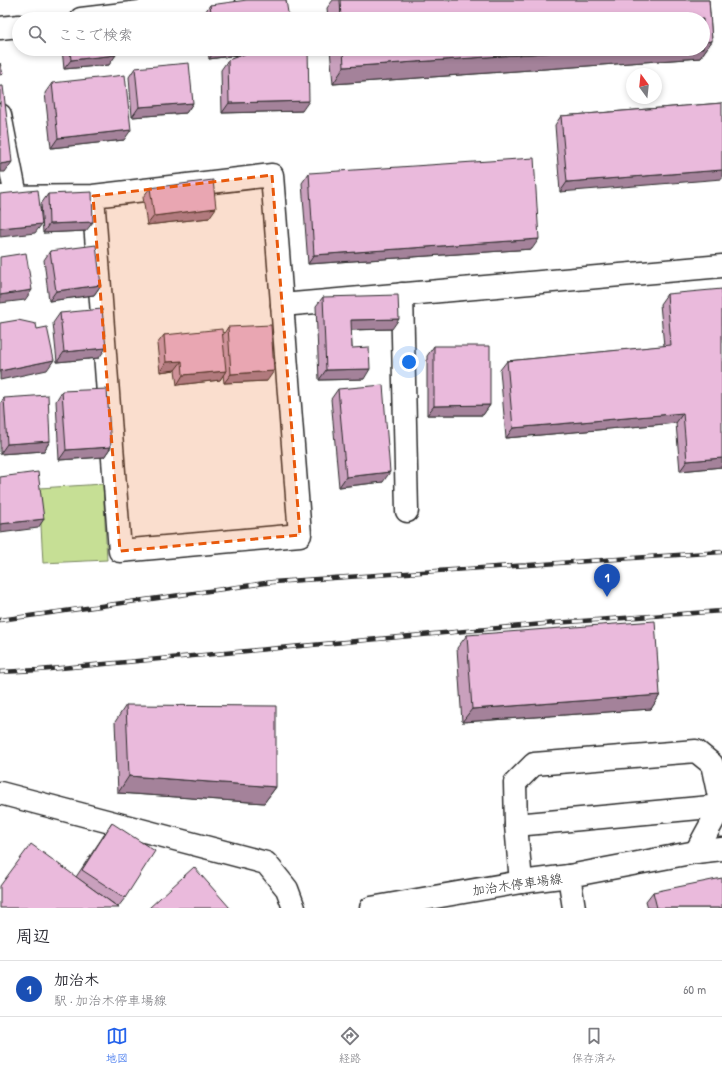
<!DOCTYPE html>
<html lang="ja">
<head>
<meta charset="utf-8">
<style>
  :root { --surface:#fff; --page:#f2f2f3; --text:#2b2b33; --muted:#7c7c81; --line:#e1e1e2; --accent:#2563eb }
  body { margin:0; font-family:"Patrick Hand","Klee One",sans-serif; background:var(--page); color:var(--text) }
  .compass { position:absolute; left:626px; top:68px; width:36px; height:36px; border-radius:50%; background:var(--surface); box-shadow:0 2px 6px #0003; rotate:345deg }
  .you { position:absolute; left:409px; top:362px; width:14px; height:14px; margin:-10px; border:3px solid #fff; border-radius:50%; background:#1a73e8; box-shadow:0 0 0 6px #1a73e833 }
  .badge { display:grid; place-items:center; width:26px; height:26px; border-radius:50%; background:var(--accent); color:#fff; font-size:13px; font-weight:700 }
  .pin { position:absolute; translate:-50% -33px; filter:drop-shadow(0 1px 2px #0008) }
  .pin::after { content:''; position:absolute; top:21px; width:14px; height:12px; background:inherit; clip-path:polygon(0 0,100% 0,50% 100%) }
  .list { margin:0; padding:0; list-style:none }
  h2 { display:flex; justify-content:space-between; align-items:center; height:52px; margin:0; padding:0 16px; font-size:17px }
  h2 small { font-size:13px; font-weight:400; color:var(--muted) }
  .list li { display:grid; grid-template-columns:26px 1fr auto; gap:12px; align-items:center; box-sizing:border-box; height:56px; padding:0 16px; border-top:1px solid var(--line) }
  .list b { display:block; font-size:15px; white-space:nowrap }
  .list p { margin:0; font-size:13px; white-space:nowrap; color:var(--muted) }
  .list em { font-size:13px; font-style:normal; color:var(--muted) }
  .icon { flex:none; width:22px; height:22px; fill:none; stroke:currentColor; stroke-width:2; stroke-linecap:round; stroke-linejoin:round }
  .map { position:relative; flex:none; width:722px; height:908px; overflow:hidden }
  .search { position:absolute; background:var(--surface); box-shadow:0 2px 6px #0003; left:12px; right:12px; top:12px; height:44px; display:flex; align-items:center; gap:10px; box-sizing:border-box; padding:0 14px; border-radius:22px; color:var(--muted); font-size:15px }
  .sheet { height:108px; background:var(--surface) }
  nav { display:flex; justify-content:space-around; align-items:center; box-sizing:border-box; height:56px; border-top:1px solid var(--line); background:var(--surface); font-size:11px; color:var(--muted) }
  nav a { display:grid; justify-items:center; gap:2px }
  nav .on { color:var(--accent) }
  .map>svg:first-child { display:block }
  .green { fill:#c6df95; stroke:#788560 }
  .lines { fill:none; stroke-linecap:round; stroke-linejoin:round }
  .minor-casing { stroke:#2b2b2b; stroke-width:25 }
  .major-casing { stroke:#2b2b2b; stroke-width:25 }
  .minor { stroke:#fff; stroke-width:22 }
  .major { stroke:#fff; stroke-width:22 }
  .rail-casing { stroke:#2b2b2b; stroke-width:4.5 }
  .rail { stroke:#fff; stroke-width:3; stroke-dasharray:9; stroke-linecap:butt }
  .wall { fill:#c9a0bd; stroke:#2b2b2b }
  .shaded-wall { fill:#a4829a; stroke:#2b2b2b }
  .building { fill:#eabadc; stroke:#2b2b2b }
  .marked { fill:#e8590c; fill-opacity:0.2; stroke:#e8590c; stroke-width:3; stroke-dasharray:8 5; stroke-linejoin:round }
  .labels { text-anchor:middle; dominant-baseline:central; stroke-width:3.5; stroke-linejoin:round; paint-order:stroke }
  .street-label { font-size:13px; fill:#2b2b2b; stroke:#fff }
</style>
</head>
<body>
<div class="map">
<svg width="722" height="908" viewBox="0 0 722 908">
  <rect width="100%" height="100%" fill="#fff"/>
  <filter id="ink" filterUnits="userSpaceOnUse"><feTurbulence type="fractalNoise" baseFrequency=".025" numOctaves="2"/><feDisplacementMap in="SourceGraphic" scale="8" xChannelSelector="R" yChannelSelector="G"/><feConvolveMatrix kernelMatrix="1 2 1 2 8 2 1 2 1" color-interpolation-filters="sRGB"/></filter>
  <g filter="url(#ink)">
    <polygon class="green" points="103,484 107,560 43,563 39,488"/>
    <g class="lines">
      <g class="minor-casing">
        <g id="minor">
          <polyline points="81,19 223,2"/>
          <polyline points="0,28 19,26"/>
          <polyline points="0,115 16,196"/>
          <polyline points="0,197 93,196 272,175 300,535 120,551 93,196"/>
          <polyline points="402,294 407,511"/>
          <polyline points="282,305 722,266"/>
          <polyline points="0,793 266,863 287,889 294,908"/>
          <polyline points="516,825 721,806"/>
          <polyline points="521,882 516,825 515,783 534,764 696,751 712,764 721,806 696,852"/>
          <polyline points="574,908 569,876 696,852 722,849"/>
        </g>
      </g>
      <g class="major-casing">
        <polyline id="major" points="371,908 521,882 569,876"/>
      </g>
      <use href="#minor" class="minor"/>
      <use href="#major" class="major"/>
      <g class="rail-casing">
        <g id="rail">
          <polyline points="0,620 273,582 722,552"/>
          <polyline points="0,672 39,670 554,623 722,611"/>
        </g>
      </g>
      <use href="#rail" class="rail"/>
    </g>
    <g class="wall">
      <polygon points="333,0 709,0 712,41 700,58 333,84 330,49 703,49 703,19 328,19 327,8"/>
      <polygon points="210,5 289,19 204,19 203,15"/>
      <polygon points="62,49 115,49 109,65 64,69"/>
      <polygon points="208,49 308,49 302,111 222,113 221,70 228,60 247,54 209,59"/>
      <polygon points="135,68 193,103 186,113 132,117 129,77"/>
      <polygon points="52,83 124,140 51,148 45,93"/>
      <polygon points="722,103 560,192 555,125 561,116"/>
      <polygon points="309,173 532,249 308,264 302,183"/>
      <polygon points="150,188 209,218 147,225 143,197"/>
      <polygon points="48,194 86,231 43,233 41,204"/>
      <polygon points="50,251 101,285 94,295 49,301 44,260"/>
      <polygon points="667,294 722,467 680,471 676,423 506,438 500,370 507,361 664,346 660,304"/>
      <polygon points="323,297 392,329 351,330 352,348 364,379 319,380 316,306"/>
      <polygon points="60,313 99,358 57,362 53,323"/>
      <polygon points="228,327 267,381 224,383 223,375 220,380 177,385 175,370 160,372 157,344 164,335 223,335"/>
      <polygon points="434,346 490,405 483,415 427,415 427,356"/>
      <polygon points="338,389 383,482 339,487 331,399"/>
      <polygon points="62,391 111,447 104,457 59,460 56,401"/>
      <polygon points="4,398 50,441 44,451 0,454 0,404"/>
      <polygon points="467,635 660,695 651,709 462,722 457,648"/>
      <polygon points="126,705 276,787 264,803 118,793 115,722"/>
      <polygon points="112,823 125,898 118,907 76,877"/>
      <polygon points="653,892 722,908 648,908 646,901"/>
    </g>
    <g class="shaded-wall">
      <polygon points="712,41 700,58 333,84 344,67 601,49 703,49 703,42"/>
      <polygon points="216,49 278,49 209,59"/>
      <polygon points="116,55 109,65 64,69 71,60"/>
      <polygon points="309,101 302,111 222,113 229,103"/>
      <polygon points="193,103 186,113 132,117 139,107"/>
      <polygon points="131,130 124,140 51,148 58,138"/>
      <polygon points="12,162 5,172 0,172 0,164"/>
      <polygon points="722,170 722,179 560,192 567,182"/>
      <polygon points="216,208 209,218 147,225 154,216"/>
      <polygon points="93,222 86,231 43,233 49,224"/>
      <polygon points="42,224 35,233 0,237 0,228"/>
      <polygon points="539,239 532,249 308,264 314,255"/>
      <polygon points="101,285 94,295 49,301 56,291"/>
      <polygon points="32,290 25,300 0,303 0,295"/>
      <polygon points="399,319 392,329 344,330 351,320"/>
      <polygon points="106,348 99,358 57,362 64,352"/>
      <polygon points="54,360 47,370 0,380 0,371"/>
      <polygon points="182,361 175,370 160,372 166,362"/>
      <polygon points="370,369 364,379 319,380 326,370"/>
      <polygon points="226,371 220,380 177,385 183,375"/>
      <polygon points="274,371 267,381 224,383 231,374"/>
      <polygon points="490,405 483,415 427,415 434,406"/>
      <polygon points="683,413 676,423 506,438 513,428"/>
      <polygon points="50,441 44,451 0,454 7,444"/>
      <polygon points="111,447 104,457 59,460 66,450"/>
      <polygon points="722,458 722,467 680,471 687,461"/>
      <polygon points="390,472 383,482 339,487 346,477"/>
      <polygon points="44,519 38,528 0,533 0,524"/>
      <polygon points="660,695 651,709 462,722 472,709"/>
      <polygon points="129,776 276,787 264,803 118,793"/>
    </g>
    <g class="building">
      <polygon points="247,0 286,0 289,19 212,19 210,5"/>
      <polygon points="340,0 709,0 712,41 703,42 703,19 341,19"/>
      <polygon points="111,14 112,19 70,19"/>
      <polygon points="70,49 115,49 116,55 71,60"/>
      <polygon points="259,49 308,49 309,101 229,103 228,60"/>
      <polygon points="343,49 601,49 344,67"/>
      <polygon points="0,63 3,74 0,75"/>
      <polygon points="189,63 193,103 139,107 135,68"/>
      <polygon points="125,75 131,130 58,138 52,83"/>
      <polygon points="0,86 3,86 12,162 0,164"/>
      <polygon points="722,103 722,170 567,182 561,116"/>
      <polygon points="534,158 539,239 314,255 309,173"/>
      <polygon points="213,180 216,208 154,216 150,188"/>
      <polygon points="38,190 42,224 0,228 0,194"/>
      <polygon points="92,192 93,222 49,224 48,194"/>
      <polygon points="96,245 101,285 56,291 50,251"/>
      <polygon points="26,253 32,290 0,295 0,257"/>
      <polygon points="722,289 722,458 687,461 683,413 513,428 507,361 671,345 667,294"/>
      <polygon points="398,295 399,319 351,320 352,348 369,347 370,369 326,370 323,297"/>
      <polygon points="102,309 106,348 64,352 60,313"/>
      <polygon points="18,320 36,324 37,329 47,327 54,360 0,371 0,323"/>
      <polygon points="271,325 274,371 231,374 228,327"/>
      <polygon points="222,329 226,371 183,375 182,361 166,362 164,335"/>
      <polygon points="434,346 490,346 490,405 434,406"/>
      <polygon points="383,385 390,472 346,477 338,389"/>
      <polygon points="107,389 111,447 66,450 62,391"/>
      <polygon points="48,395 50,441 7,444 4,398"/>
      <polygon points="38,472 44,519 0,524 0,477"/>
      <polygon points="655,621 660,695 472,709 467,635"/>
      <polygon points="126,705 276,706 276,787 129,776"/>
      <polygon points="112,823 155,851 125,898 82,870"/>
      <polygon points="31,844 119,908 0,908 0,886"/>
      <polygon points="194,867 230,908 149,908"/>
      <polygon points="722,878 722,908 657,908 653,892"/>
    </g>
  </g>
  <path class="marked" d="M272,175L300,535L120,551L93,196Z"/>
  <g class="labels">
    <g class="street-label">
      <text transform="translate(517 884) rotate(-8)">加治木停車場線</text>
    </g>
  </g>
</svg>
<svg class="compass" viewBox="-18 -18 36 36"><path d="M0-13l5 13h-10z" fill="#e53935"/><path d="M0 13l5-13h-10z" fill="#7c7c81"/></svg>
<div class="you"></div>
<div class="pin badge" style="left:607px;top:597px;background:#1a4fb4">1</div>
<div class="search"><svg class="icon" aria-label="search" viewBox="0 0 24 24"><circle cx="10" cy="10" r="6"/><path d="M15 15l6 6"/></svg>ここで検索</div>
</div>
<section class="sheet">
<h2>周辺<small></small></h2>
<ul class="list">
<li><span class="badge" style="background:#1a4fb4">1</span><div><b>加治木</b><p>駅 · 加治木停車場線</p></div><em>60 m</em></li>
</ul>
</section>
<nav>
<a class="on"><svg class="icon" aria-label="map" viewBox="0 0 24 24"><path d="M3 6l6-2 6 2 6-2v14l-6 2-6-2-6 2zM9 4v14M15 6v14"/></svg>地図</a>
<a><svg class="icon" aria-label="directions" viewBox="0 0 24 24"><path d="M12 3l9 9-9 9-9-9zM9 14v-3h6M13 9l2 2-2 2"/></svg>経路</a>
<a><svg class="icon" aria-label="saved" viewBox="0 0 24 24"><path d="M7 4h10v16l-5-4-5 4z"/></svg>保存済み</a>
</nav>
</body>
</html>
